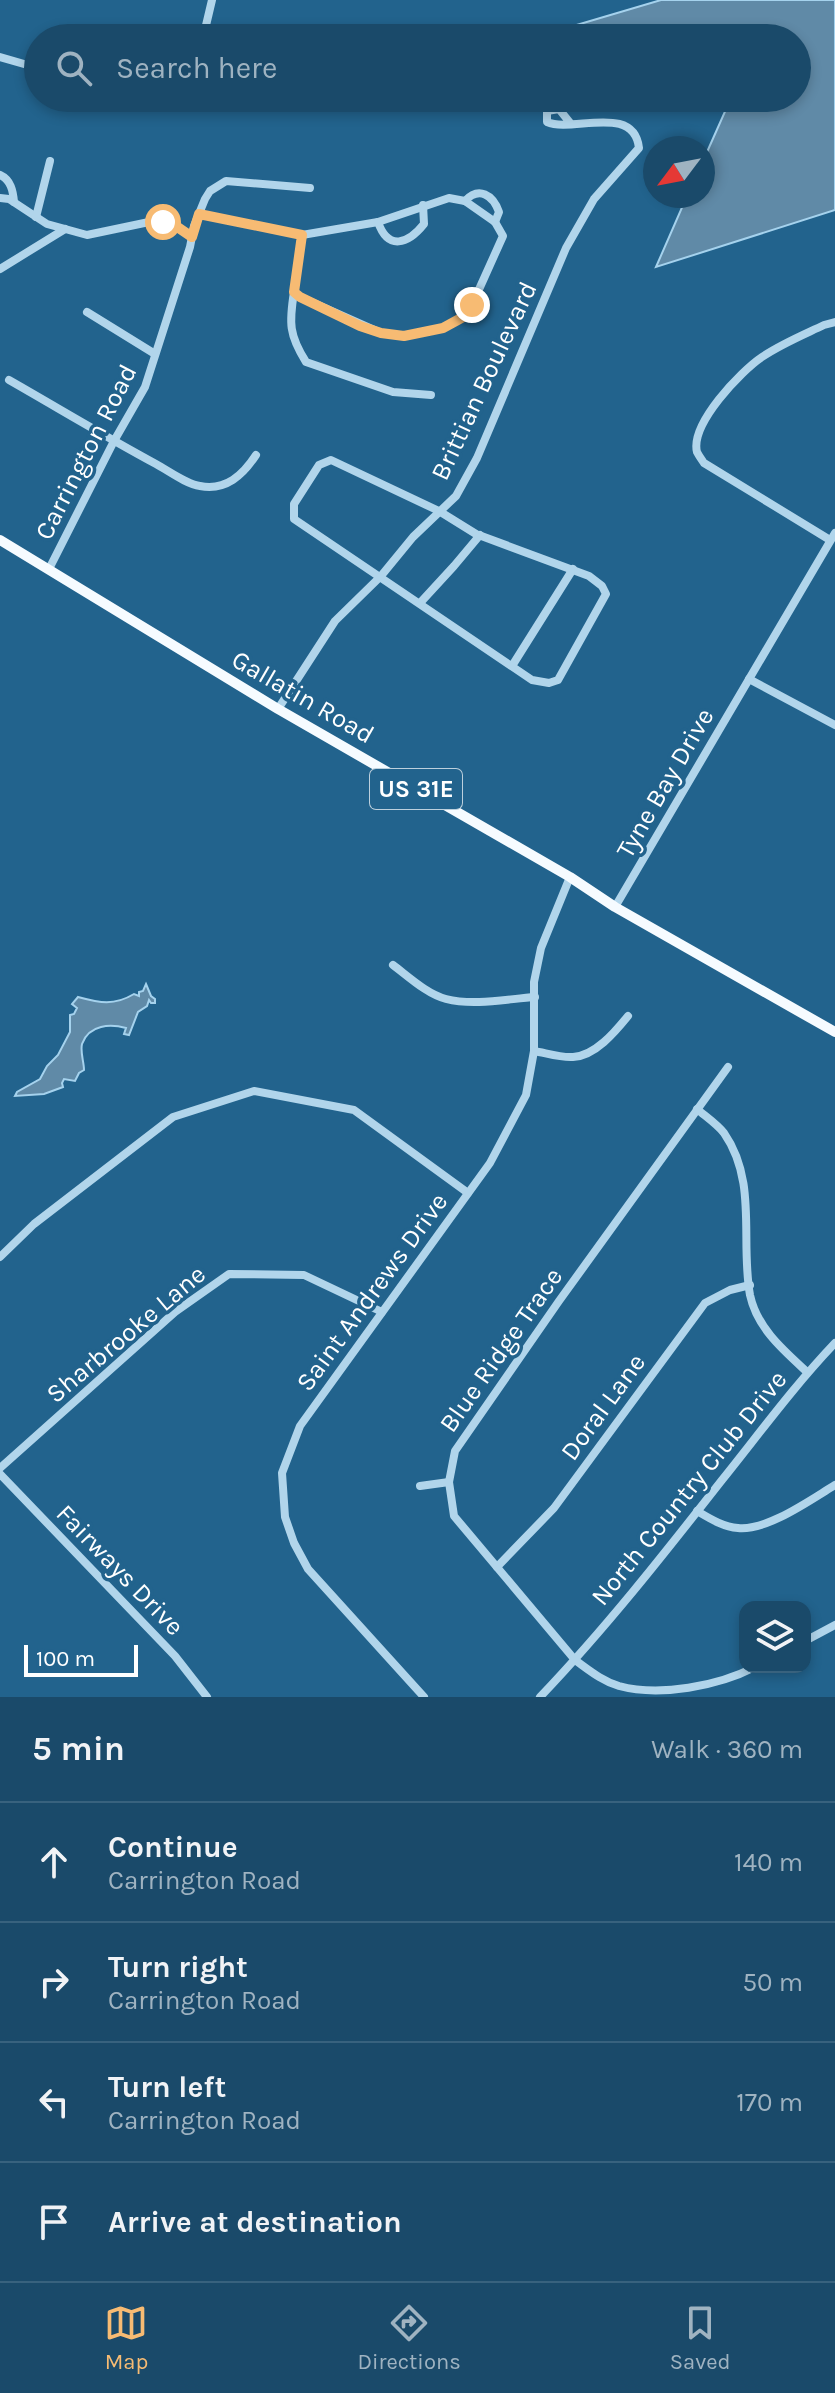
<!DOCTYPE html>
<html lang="en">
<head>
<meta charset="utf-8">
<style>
  :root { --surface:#1a4a6a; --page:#275472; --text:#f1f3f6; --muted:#9fb3c1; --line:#38627e; --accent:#f7bb73 }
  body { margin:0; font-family:Karla,sans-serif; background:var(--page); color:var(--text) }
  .controls { position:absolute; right:24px; bottom:24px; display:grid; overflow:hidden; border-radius:16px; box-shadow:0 4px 12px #0003 }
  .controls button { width:72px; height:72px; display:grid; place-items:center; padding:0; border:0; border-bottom:2px solid var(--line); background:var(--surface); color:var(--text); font:40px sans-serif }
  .compass { position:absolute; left:643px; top:136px; width:72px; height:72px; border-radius:50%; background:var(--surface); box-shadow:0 4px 12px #0003; rotate:238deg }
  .scale { position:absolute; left:24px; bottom:20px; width:114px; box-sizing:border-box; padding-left:8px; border:4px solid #fff; border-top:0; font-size:22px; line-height:28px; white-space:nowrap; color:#fff; -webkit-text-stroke:6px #22638d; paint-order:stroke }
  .stop { position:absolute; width:24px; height:24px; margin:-18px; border:6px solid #f7bb73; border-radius:50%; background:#fff }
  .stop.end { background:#f7bb73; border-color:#fff; box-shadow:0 2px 8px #0008 }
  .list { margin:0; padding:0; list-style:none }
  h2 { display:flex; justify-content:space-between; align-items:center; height:104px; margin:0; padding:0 32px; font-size:34px }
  h2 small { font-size:26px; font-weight:400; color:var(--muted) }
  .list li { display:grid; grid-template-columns:52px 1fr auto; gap:24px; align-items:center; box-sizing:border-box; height:120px; padding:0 32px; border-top:2px solid var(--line) }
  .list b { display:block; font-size:30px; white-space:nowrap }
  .list p { margin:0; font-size:26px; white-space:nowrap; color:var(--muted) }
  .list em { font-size:26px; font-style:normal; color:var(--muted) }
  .icon { flex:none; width:44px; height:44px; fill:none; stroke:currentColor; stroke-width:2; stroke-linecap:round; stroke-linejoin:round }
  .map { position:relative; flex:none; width:835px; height:1697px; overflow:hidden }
  .search { position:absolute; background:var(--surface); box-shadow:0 4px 12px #0003; left:24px; right:24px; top:24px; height:88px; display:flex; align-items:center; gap:20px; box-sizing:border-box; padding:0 28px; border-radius:44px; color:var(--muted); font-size:30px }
  .sheet { height:584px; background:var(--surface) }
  nav { display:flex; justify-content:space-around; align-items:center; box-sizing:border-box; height:112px; border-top:2px solid var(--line); background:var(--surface); font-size:22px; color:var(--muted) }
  nav a { display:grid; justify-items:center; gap:4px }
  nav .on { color:var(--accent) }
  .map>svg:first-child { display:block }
  .water { fill:#608aa7; stroke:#a5d2ed; stroke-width:2 }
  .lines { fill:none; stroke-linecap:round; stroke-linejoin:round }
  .minor { stroke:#b1d5eb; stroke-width:8 }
  .major { stroke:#f6fbff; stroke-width:10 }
  .route { stroke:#f7bb73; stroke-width:10 }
  .labels { text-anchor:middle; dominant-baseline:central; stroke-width:7; stroke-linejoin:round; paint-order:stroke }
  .shield { fill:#22638d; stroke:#bdd0dd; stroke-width:2 }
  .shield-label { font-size:24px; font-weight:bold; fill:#fff }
  .street-label { font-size:26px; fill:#fff; stroke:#22638d }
</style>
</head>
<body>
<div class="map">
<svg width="835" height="1697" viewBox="0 0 835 1697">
  <rect width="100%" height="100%" fill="#22638d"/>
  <g class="water">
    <polygon points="661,0 835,0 835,210 656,267 687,196 703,196 703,161 731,98 797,98 797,38 536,37"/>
    <path d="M146,984L151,996L155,999V1003H151L149,1000L147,1006L138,1012L129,1035L124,1034L126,1028C111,1024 89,1024 82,1044C80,1052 84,1062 84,1070L79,1073L75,1081L64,1079L62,1083L63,1087L44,1094L15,1096L17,1092L40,1079L47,1066L58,1055L70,1032V1015L74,1014L77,1008L72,1004L78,997C100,1003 114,1006 134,994L139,996V992L143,991Z"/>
  </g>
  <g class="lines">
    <g class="minor">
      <polyline points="203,38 212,0"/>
      <polyline points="0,57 38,68"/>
      <path d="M0,175C11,180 13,191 14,202"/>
      <polyline points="0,198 9,199 47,224 87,235 149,222 163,222 173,224 192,237"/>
      <path d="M465,201C479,186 493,195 499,212L495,222"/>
      <polyline points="199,214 302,235 378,222 449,198 465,201 495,222 503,236 472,305 465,316 443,328 404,336 381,333 300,297 294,292 302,235"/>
      <polyline points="36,217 50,161"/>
      <path d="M378,222C388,251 408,244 424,224L423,205"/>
      <polyline points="0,269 65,229"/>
      <path d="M294,292C289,323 289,335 306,362L393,392L431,395"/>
      <polyline points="87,312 155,354"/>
      <path d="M9,380C58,408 106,437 156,464C169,471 186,484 200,486C226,491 243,475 256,455"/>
      <polygon points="331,460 439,511 476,534 589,576 602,586 606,594 558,680 549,683 532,680 294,519 294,504 319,465"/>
      <path d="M830,540L704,463C702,460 699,456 697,452C690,424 741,371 762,357C781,344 803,335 824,325L835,322"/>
      <polyline points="49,569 114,441 145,387 190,247 194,226 205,199 210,191 226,181 310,188"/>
      <polyline points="420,603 454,566 480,535"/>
      <polyline points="512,666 573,569"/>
      <polyline points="749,679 835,725"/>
      <path d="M278,709L335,621L381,576L413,537L456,496L477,458L566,248L594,199L639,148C634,103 572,133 547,122V111L559,109L571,124"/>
      <polyline points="615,907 835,533"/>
      <path d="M393,965C409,977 427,994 446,999C474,1006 507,999 535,997"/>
      <path d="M534,1051C546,1053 561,1058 573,1057C595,1056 615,1032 628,1016"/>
      <path d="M728,1067L559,1301L455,1451L449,1482L454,1516L575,1660C589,1670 602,1681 619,1686C660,1697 718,1686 755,1667"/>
      <path d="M697,1109C705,1116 717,1124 724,1133C758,1182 740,1241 750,1295C757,1328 783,1350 807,1372"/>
      <polyline points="0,1257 34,1224 173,1117 254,1091 354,1110 468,1193"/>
      <polyline points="0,1468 175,1312 229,1274 304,1275 382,1312"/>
      <polyline points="0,1474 175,1656 207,1697"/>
      <polyline points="420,1486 449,1482"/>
      <path d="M697,1511C709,1518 723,1527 738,1528C767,1531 810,1500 835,1485"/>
      <polyline points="497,1567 554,1508 705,1303 730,1290 750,1285"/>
      <polyline points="805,1641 835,1625"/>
      <polyline points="424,1697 308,1569 294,1543 285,1517 282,1473 300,1426 490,1163 526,1095 534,1051 534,982 541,948 570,877"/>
      <path d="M540,1697C605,1629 664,1554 722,1480C759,1434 794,1386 835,1343"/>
    </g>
    <polyline class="major" points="0,540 278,709 570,877 615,907 835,1032"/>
  </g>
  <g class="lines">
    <polyline class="route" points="163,222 173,224 192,237 199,214 302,235 294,292 300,297 360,326 381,333 404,336 443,328 465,316 472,305"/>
  </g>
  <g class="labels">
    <rect class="shield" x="370" y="769" width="92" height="40" rx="6"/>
    <g class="shield-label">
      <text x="416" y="789">US 31E</text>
    </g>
    <g class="street-label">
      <text transform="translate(484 381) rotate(-65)">Brittian Boulevard</text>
      <text transform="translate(86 452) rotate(-63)">Carrington Road</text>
      <text transform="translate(303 697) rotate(30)">Gallatin Road</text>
      <text transform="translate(665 783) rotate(-60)">Tyne Bay Drive</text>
      <text transform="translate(372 1292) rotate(-54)">Saint Andrews Drive</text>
      <text transform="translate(126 1334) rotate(-40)">Sharbrooke Lane</text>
      <text transform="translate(501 1350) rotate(-55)">Blue Ridge Trace</text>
      <text transform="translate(603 1407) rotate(-54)">Doral Lane</text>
      <text transform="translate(689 1488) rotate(-51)">North Country Club Drive</text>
      <text transform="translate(120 1570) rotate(46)">Fairways Drive</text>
    </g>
  </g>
</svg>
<div class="controls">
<button><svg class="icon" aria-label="layers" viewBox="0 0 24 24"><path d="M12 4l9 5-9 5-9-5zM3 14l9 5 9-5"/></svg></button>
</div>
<svg class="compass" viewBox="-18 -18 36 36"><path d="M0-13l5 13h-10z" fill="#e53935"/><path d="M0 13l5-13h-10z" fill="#9fb3c1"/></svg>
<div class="scale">100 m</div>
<div class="stop" style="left:163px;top:222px"></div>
<div class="stop end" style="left:472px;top:305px"></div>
<div class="search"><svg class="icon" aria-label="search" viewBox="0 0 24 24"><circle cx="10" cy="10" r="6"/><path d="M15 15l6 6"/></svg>Search here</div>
</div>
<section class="sheet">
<h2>5 min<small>Walk · 360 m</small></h2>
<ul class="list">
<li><svg class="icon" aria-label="ahead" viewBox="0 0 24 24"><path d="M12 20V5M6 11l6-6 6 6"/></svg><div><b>Continue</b><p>Carrington Road</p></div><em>140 m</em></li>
<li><svg class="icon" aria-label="right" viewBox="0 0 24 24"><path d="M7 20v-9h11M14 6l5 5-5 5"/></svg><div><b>Turn right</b><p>Carrington Road</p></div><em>50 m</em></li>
<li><svg class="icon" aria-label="left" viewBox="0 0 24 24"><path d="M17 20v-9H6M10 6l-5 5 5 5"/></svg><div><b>Turn left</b><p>Carrington Road</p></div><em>170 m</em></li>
<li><svg class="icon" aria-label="arrive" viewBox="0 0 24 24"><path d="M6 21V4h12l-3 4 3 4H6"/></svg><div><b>Arrive at destination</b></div></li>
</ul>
</section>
<nav>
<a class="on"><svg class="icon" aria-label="map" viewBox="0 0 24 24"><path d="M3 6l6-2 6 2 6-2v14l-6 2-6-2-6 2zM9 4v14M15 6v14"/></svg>Map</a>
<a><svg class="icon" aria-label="directions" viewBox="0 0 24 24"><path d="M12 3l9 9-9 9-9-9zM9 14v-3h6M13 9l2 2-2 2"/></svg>Directions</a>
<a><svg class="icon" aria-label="saved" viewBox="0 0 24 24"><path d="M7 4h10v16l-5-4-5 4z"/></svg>Saved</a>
</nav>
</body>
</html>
